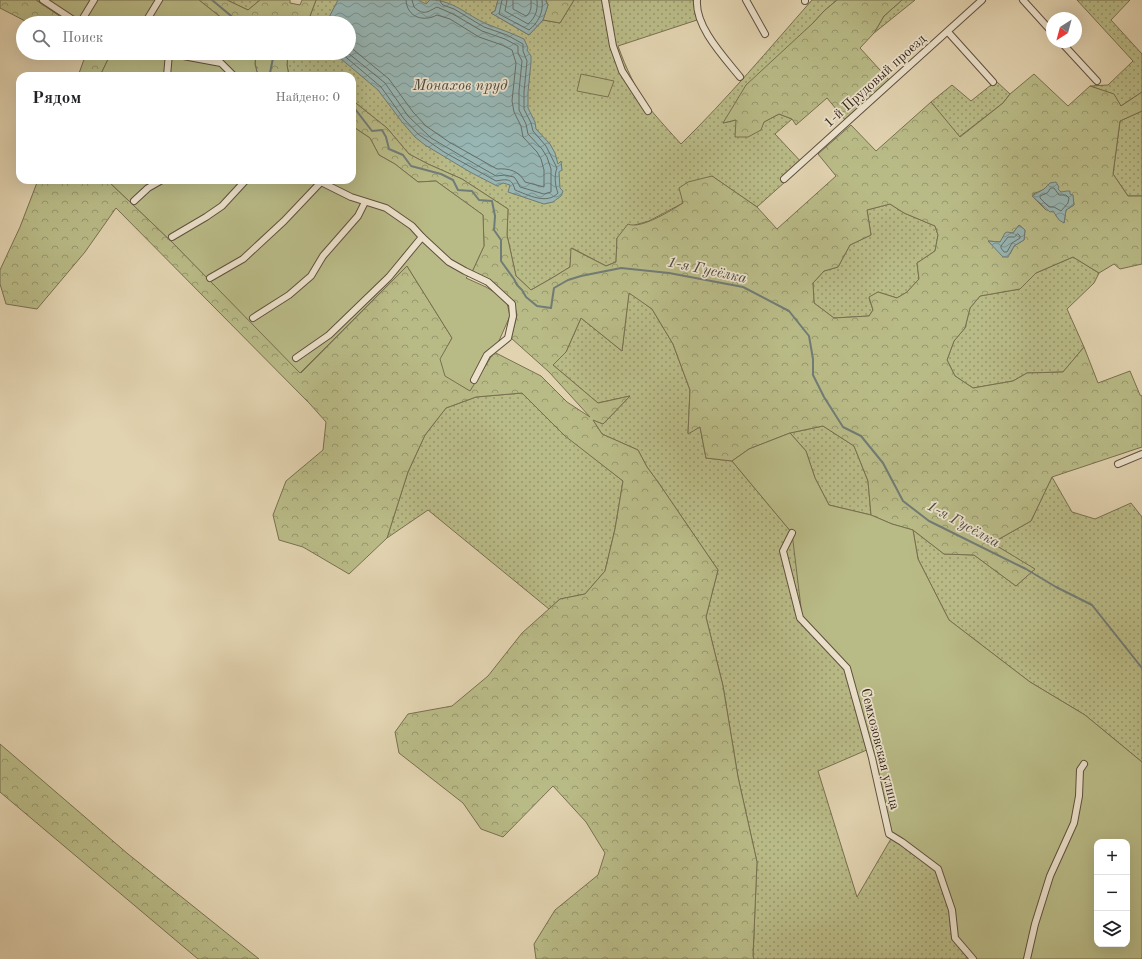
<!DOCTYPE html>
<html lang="ru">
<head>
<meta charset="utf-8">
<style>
  :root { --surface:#fff; --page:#f6f6f6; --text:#202124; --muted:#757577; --line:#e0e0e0 }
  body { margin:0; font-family:"Old Standard TT",serif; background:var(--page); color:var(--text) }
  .controls { position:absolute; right:12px; bottom:12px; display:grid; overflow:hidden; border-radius:8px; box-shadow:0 4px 16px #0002 }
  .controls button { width:36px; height:36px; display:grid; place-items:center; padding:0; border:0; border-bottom:1px solid var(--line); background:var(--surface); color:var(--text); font:20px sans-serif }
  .compass { position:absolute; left:1046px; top:12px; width:36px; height:36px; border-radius:50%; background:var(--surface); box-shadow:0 4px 16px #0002; rotate:216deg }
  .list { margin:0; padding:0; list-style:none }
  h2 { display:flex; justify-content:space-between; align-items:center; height:52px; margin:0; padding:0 16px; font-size:17px }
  h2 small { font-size:13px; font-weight:400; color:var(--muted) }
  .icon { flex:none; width:22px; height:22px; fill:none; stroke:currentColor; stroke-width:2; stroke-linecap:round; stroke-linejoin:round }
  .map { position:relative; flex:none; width:1142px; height:959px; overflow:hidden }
  .search { position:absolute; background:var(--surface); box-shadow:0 4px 16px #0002; left:16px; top:16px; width:340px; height:44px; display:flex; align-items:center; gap:10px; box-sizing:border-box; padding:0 14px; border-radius:22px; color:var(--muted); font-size:15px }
  .panel { position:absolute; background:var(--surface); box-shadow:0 4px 16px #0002; left:16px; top:72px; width:340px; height:112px; border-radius:12px }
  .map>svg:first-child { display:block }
  .grass { fill:url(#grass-dots); stroke:#787051 }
  .forest { fill:url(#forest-crowns); stroke:#787051; fill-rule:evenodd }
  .garden { fill:#b9bb87; stroke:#787051; fill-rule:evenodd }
  .water { fill:url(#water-waves); stroke:#707c77 }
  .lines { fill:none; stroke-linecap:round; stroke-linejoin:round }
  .shore { stroke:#666e68; stroke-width:1 }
  .stream { stroke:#707c77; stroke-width:2 }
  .street-casing { stroke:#615040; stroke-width:8 }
  .street { stroke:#ece2cc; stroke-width:6 }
  .labels { text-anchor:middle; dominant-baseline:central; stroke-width:3.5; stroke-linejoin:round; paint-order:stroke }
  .street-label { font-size:14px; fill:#36251b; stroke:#ece2cc }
  .water-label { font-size:15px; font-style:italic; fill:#4e4941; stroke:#ece2cc }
</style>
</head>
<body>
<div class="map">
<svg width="1142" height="959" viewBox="0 0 1142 959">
  <defs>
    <pattern id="grass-dots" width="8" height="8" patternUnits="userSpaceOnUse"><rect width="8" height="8" fill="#b9bb87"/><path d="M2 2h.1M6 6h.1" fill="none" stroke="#97986e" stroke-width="1.8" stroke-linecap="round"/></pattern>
    <pattern id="forest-crowns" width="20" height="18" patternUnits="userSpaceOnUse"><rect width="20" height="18" fill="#b9bb87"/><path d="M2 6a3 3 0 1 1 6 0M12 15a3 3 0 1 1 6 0" fill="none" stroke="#97986e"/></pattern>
    <pattern id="water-waves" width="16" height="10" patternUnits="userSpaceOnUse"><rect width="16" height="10" fill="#97b6b4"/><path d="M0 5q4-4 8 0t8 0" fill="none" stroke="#7c9492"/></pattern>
  </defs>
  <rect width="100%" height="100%" fill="#e2d3b0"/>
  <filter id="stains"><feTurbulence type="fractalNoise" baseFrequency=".005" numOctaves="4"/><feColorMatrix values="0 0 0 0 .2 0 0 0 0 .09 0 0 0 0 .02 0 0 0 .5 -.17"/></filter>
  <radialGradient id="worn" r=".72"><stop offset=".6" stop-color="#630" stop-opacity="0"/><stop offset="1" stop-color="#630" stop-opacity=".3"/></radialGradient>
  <g class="grass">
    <polygon points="227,0 260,0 248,10"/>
    <path d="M316,0H498L495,11L491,13L529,35L543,20L560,23L574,0H693L697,20L618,46C626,68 636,90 650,109C660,121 671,133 681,144C727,99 769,49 812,0H837L824,11L723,123L736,120L764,122L779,114L792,119L775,134L804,165L757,207L712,176L683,203L649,221L631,226L617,238L616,262L606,266L572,248L570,267L552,278L531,290L516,276L507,235L508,209L462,179L428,164L409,154L387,128L352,100V76H289L287,65L288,53H349V23H313L310,16Z"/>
    <polygon points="902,0 915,0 874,33 884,16"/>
    <polygon points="1077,0 1130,0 1111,20 1142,54 1142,92 1121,106 1113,94 1090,86 1108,85 1133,61"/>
    <polygon points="996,81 1010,94 1003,103 959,137 931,102 952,85 971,101"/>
    <polygon points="1142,111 1142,196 1128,196 1113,174 1120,121"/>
    <polygon points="890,204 904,213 935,226 938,235 935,251 917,263 919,279 907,292 897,298 878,292 869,298 873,310 869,316 834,318 814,303 813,283 824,271 838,267 850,245 871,235 867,210"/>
    <polygon points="1073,257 1099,273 1094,283 1067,309 1084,347 1063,372 1027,373 1013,381 973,388 955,376 947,360 954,341 965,328 970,308 980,296 1020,289 1036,273"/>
    <polygon points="629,292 652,309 673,344 690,390 688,433 700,427 706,458 732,461 792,533 847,668 869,749 818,771 857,897 892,837 938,869 972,959 754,959 753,956 757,862 738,777 723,686 706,617 718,570 658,482 647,467 638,450 602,434 592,419 603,424 630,396 598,403 553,365 566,352 581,318 622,351"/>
    <polygon points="522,393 566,436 623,481 615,529 605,571 585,594 560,599 549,609 428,510 387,538 408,472 425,435 446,408 476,397"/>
    <polygon points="823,426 854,446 868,481 871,515 829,505 815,478 806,451 790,433"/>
    <polygon points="1052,477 1072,512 1095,519 1131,503 1142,517 1142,762 1085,715 1030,682 949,620 918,559 913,530 944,554 974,555 1016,586 1034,569 992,543 1031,521"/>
  </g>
  <g class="forest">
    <polygon points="0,0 36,0 70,23 29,23 0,8"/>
    <polygon points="199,0 227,0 248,10 260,0 290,0 290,3 300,5 302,0 316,0 310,16 313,23 228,23"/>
    <polygon points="546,0 574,0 560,23 543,20 548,5"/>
    <polygon points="837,0 902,0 884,16 874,33 860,48 890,81 846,121 827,98 796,125 792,119 779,114 764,122 761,130 748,137 735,137 736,120 723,123 746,85 813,23 824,11"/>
    <polygon points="85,53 111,53 100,76 78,76 86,54"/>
    <polygon points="256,53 288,53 287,65 289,76 258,76 255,64"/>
    <path d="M1034,74L1068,106L1090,86L1114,94L1121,106L1142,92V111L1120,121L1113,174L1128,196H1142V264L1120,269L1114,264L1099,273L1073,257L1036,273L1020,289L980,296L970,308L965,328L954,341L947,360L955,376L973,388L1013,381L1027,373L1063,372L1084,347L1098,383L1130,371L1140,395L1142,396V447L1052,477L1031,521L992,543L1035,569L1016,586L974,555L944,554L913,530L892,524L871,515L868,481L854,446L823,426L790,433L749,449L732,461L706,458L700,427L688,434L690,390L673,344L652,309L629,293L622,351L581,318L566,352L553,365L598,403L630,396L603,424L593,420L602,434L638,450L647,467L658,482L718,570L706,617L723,686L738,777L757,862L753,956L754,959H536L534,944L555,910L598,875L605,853L586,822L553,786L503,837L481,829L463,803L399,753L395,732L408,714L452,706L488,676L522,633L560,599L585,594L605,571L615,529L623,481L565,436L522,393L476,397L446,408L425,435L408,472L387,538L349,574L303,547L279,540L273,515L286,481L323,450L326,422L310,404L116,208L85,252L37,309L6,304L0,284V270L20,227L38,180H107L173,243L301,373L407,266L452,338L441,359L494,352L541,376L567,402L590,417L549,372L511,338L517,315L514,303L472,272L484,246L483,215L436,181L418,182L395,164L379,155L370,138L352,126V100L387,128L409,154L428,164L462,179L508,209L507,235L516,276L531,290L552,278L570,267L571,248L606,266L616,262L617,238L628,224C640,230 672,210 683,203L679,188L688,182L712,176L757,207L777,229L836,176L818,154L851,125L876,151L931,102L960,137L1003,103L1010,94ZM1050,183L1061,192L1073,198L1074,205L1066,210L1064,223L1057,217L1053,210H1046L1034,198L1033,194L1045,189ZM890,204L904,213L935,226L938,235L935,251L917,263L919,279L907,292L897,298L878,292L869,297L873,310L869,316L834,318L814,303L813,283L824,271L838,267L850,245L871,235L867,210ZM1019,225L1025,230L1024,240L1014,246L1010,254L994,246L988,241L1000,242L1011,233H1013Z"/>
    <polygon points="0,744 128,854 259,959 198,959 0,792"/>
  </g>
  <g class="garden">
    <polygon points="36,0 199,0 228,23 70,23"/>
    <polygon points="111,53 256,53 255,64 258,76 100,76"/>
    <polygon points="581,74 614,81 608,97 577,91"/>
    <polygon points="352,126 370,138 379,155 395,164 418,182 436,181 483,215 484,246 472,272 466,278 486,287 499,295 507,303 510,316 494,352 470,391 445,376 440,359 452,338 407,266 300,373 173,243 107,180 352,180"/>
    <path d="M790,433L806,451L815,478L829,505L871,515L892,524L913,530L918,559L949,620L1030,682L1085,715L1142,762V959H972L955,938L952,910L938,869L902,842L893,840L847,668L802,616L792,533L732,461L749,449ZM1097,842H1127V944H1097Z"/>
  </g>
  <g class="water">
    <path d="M338,0H418L426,4L430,0C454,0 466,15 487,24C499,29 512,33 524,39L528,48L527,50L531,56V62L528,92V108L535,122L536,129L550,144L555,153L558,164L561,161L562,170L559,172L560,188L563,191L561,196L553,202L544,204L508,192L510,185L503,183L497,186L470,172L425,145L415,137L402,122L378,90L334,53H349V23H326Z"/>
    <polygon points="498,0 545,0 548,5 543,20 529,35 491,13 495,11"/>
    <polygon points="1056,182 1059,187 1058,189 1061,192 1067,191 1070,191 1070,194 1073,195 1074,205 1066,210 1064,223 1059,220 1053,211 1050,212 1032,196 1044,189 1050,183"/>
    <polygon points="1019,225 1025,230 1024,240 1014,246 1008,257 1003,257 988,241 1000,242 1005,233 1007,232 1013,233"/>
  </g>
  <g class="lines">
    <g class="shore">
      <path d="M502,0L499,14L529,30C538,23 544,12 542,0"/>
      <path d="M507,0L505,11L528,24C536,17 538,10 537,0"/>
      <path d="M513,0V9L526,16C532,12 531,6 531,0"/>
      <path d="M349,46L389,79L413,112L426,126L449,142L497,169C509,168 519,171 525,182L544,187V170L541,159L537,152L523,137L521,126L514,112L512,101L516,63L512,50L502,45L479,37L450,19L437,15C424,22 407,18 406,0"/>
      <path d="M341,53L381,87L404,119L418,134L444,152L496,181C507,179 512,178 515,190C528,195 547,205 558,193C555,186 554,175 557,168L546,146L533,131L531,123L524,109V92L527,61L523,51V44L507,35L484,27L454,9L443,5L441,3L440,0"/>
      <path d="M348,53L385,83L408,116L431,138L475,164L496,176L505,175L514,177L517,181L520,187L544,194L551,192V169L547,157L542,149L528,134L526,124L519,110V91L522,61L518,53V46L505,39L482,31L453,14L437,7C427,12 424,16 414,7L412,0"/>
      <polygon points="1051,188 1054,188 1059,195 1066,195 1069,198 1068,203 1061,211 1054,207 1049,207 1040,198 1040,196 1047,193"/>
      <polygon points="1018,234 1020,236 1020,238 1012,243 1007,252 1004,252 1001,248 1001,246 1008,237 1014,237"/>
    </g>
    <g class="stream">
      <polyline points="212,0 236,20 256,21 258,23"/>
      <polyline points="271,76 270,73 274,53"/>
      <polyline points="352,105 372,131 382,130 386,137 389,149 403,155 411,166 441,174 453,180 458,190 472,191 479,200 492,201 495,216 494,230 501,240 501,261 514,279 517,285 522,290 526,297 537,306 551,308 554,288 568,280 581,276 621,268 669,273 743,287 789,311 809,336 813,359 813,375 824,397 843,427 861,436 883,463 903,501 929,521 1026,569 1056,587 1092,605 1142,668"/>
    </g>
    <g class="street-casing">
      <g id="street">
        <polyline points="43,0 78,23"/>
        <polyline points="605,0 613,46 622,71 648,111"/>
        <path d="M697,0C695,27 724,57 740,77"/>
        <polyline points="746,0 765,34"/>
        <polyline points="805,0 805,1"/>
        <polyline points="1023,0 1052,32"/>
        <polyline points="80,23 94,0"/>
        <polyline points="145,23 159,0"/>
        <polyline points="948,32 993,82"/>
        <polyline points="1061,42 1097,81"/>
        <polyline points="167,53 221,63 234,76"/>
        <polyline points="167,76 169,53"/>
        <polyline points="784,179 982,0"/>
        <polyline points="319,180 321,182 351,197 386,208 412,226 422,237 449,262 465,271 488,282 512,304 513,316 508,338 487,355 474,380"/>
        <polyline points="134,201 148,188 162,180"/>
        <polyline points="172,237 206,217 222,206 246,180"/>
        <polyline points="210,278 243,259 284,221 321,182"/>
        <polyline points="253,318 289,295 311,276 323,256 358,216 365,202"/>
        <polyline points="296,358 329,335 389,277 422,237"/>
        <polyline points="1118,464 1142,454"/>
        <polyline points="792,533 783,551 800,618 847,668 872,758 889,834 902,842 938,869 952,910 955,938 973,959"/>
        <polyline points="1027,959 1035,924 1050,876 1074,823 1079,796 1080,770 1084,764"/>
      </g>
    </g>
    <use href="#street" class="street"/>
  </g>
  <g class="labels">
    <g class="street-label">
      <text transform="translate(875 81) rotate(-42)">1-й Прудовый проезд</text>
      <text transform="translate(880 749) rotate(76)">Семхозовская улица</text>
    </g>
    <g class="water-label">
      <text x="460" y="86">Монахов пруд</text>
      <text transform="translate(707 271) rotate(12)">1-я Гусёлка</text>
      <text transform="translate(963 525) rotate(29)">1-я Гусёлка</text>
    </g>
  </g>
  <rect width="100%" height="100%" filter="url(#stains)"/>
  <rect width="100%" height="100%" fill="url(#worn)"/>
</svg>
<div class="controls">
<button>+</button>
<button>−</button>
<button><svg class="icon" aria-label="layers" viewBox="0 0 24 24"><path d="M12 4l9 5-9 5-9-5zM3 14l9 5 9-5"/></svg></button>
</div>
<svg class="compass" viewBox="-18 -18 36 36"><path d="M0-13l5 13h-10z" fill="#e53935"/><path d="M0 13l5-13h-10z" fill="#757577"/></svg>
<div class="search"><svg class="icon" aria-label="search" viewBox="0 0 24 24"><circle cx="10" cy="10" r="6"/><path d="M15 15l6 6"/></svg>Поиск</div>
<section class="panel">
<h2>Рядом<small>Найдено: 0</small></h2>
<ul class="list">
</ul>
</section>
</div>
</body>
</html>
